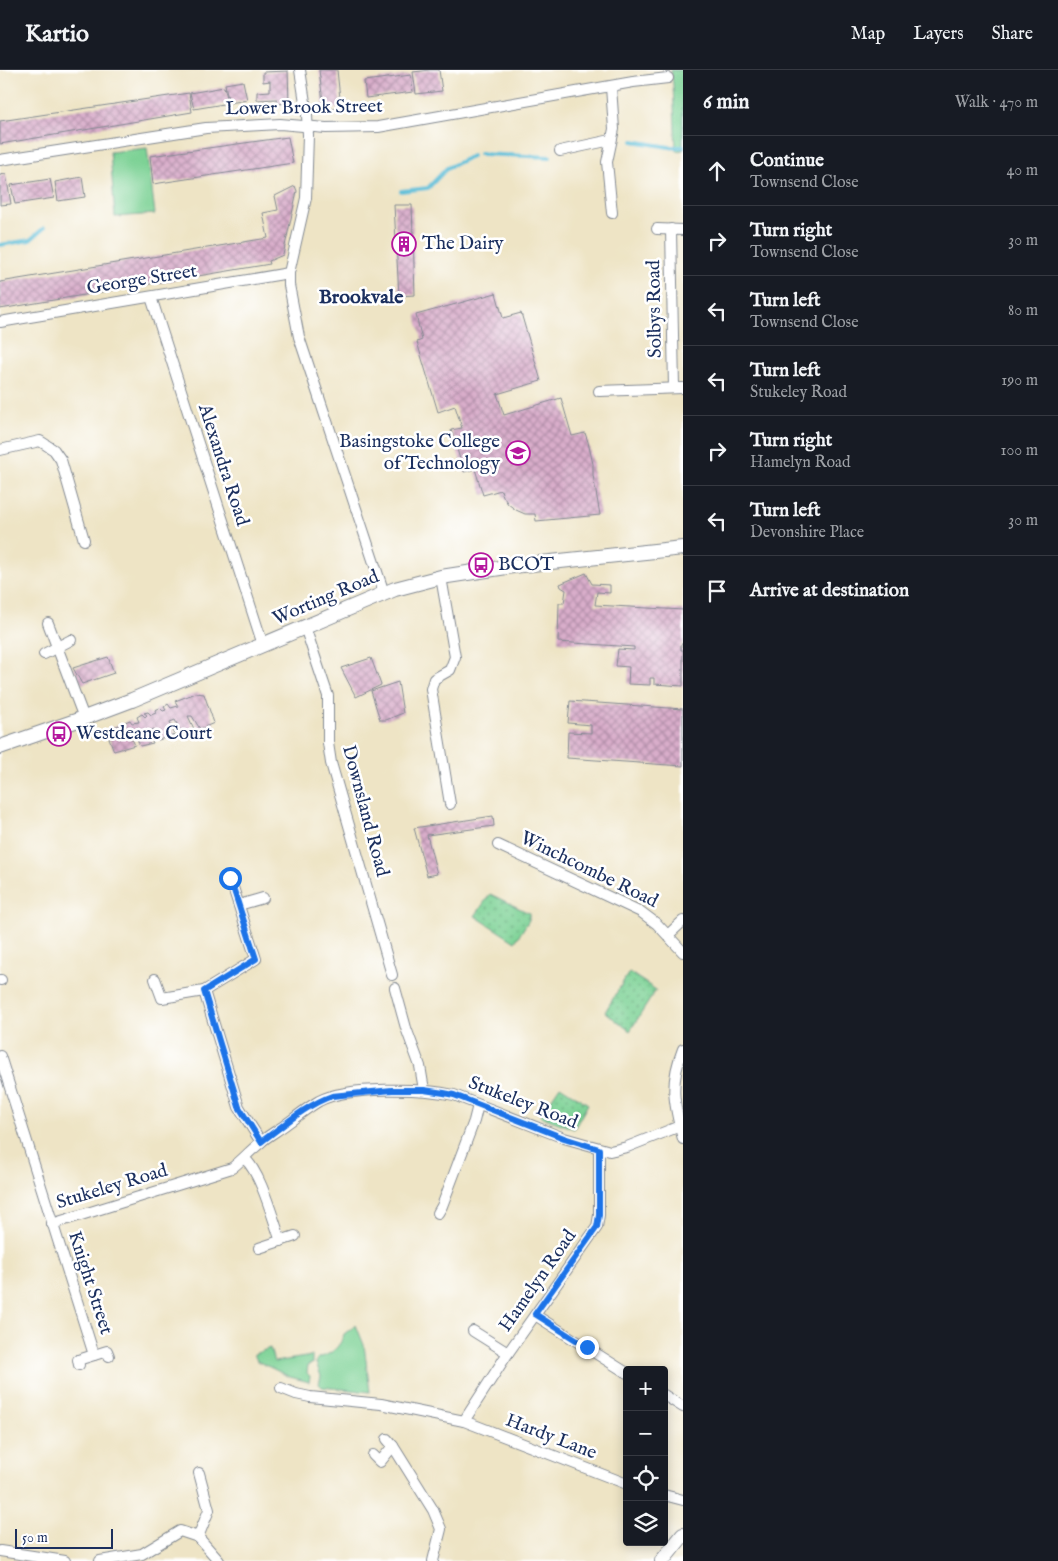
<!DOCTYPE html>
<html lang="en">
<head>
<meta charset="utf-8">
<style>
  :root { --surface:#171b24; --page:#242831; --text:#f1f3f6; --muted:#9ea1a6; --line:#363941 }
  body { margin:0; font-family:"IM FELL English",serif; background:var(--page); color:var(--text) }
  .controls { position:absolute; right:15px; bottom:15px; display:grid; overflow:hidden; border-radius:5px; box-shadow:0 2px 12px #0003 }
  .controls button { width:45px; height:45px; display:grid; place-items:center; padding:0; border:0; border-bottom:1px solid var(--line); background:var(--surface); color:var(--text); font:25px sans-serif }
  .scale { position:absolute; left:15px; bottom:12px; width:98px; box-sizing:border-box; padding-left:5px; border:2px solid #1b2f5e; border-top:0; font-size:14px; line-height:18px; white-space:nowrap; color:#1b2f5e; -webkit-text-stroke:4px #fff; paint-order:stroke }
  .stop { position:absolute; width:15px; height:15px; margin:-11px; border:4px solid #1a73e8; border-radius:50%; background:#fff }
  .stop.end { background:#1a73e8; border-color:#fff; box-shadow:0 1px 5px #0008 }
  .list { margin:0; padding:0; list-style:none }
  h2 { display:flex; justify-content:space-between; align-items:center; height:65px; margin:0; padding:0 20px; font-size:21px }
  h2 small { font-size:16px; font-weight:400; color:var(--muted) }
  .list li { display:grid; grid-template-columns:32px 1fr auto; gap:15px; align-items:center; box-sizing:border-box; height:70px; padding:0 20px; border-top:1px solid var(--line) }
  .list b { display:block; font-size:19px; white-space:nowrap }
  .list p { margin:0; font-size:16px; white-space:nowrap; color:var(--muted) }
  .list em { font-size:16px; font-style:normal; color:var(--muted) }
  .icon { flex:none; width:28px; height:28px; fill:none; stroke:currentColor; stroke-width:2; stroke-linecap:round; stroke-linejoin:round }
  .map { position:relative; flex:none; width:683px; height:1491px; overflow:hidden }
  header { display:flex; align-items:center; gap:30px; box-sizing:border-box; height:70px; padding:0 25px; background:var(--surface); border-bottom:1px solid var(--line) }
  header strong { font-size:24px }
  nav { display:flex; gap:28px; margin-inline-start:auto; font-size:18px }
  main { display:flex }
  aside { flex:1; background:var(--surface) }
  .map>svg:first-child { display:block }
  .grass { fill:url(#grass-dots); stroke:#4c807a }
  .park { fill:#7dd295; stroke:#4c807a }
  .lines { fill:none; stroke-linecap:round; stroke-linejoin:round }
  .stream { stroke:#58bcd6; stroke-width:4 }
  .building { fill:url(#building-cross-hatch) }
  .street-casing { stroke:#848a92; stroke-width:12 }
  .secondary-casing { stroke:#848a92; stroke-width:16 }
  .street { stroke:#fff; stroke-width:10 }
  .secondary { stroke:#fff; stroke-width:14 }
  .route { stroke:#1a73e8; stroke-width:6 }
  .labels { text-anchor:middle; dominant-baseline:central; stroke-width:5; stroke-linejoin:round; paint-order:stroke }
  .street-label { font-size:19px; fill:#1b2f5e; stroke:#fff }
  .poi-label { font-size:19px; fill:#1b2f5e; stroke:#fff; text-anchor:start }
  .neighbourhood-label { font-size:20px; font-weight:bold; fill:#1b2f5e; stroke:#fff }
</style>
</head>
<body>
<header>
<strong>Kartio</strong>
<nav><a>Map</a><a>Layers</a><a>Share</a></nav>
</header>
<main>
<div class="map">
<svg width="683" height="1491" viewBox="0 0 683 1491">
  <defs>
    <pattern id="grass-dots" width="8" height="8" patternUnits="userSpaceOnUse" patternTransform="scale(1.25)"><rect width="8" height="8" fill="#7dd295"/><path d="M2 2h.1M6 6h.1" fill="none" stroke="#66ab7d" stroke-width="1.8" stroke-linecap="round"/></pattern>
    <pattern id="building-cross-hatch" width="8" height="8" patternUnits="userSpaceOnUse" patternTransform="scale(1.25)"><rect width="8" height="8" fill="#d9adca"/><path d="M0 0l8 8M0 8l8-8" fill="none" stroke="#af8da7"/></pattern>
  </defs>
  <rect width="100%" height="100%" fill="#fff"/>
  <filter id="ink" filterUnits="userSpaceOnUse"><feTurbulence type="fractalNoise" baseFrequency=".02" numOctaves="2"/><feDisplacementMap in="SourceGraphic" scale="10" xChannelSelector="R" yChannelSelector="G"/><feConvolveMatrix kernelMatrix="1 2 1 2 8 2 1 2 1" color-interpolation-filters="sRGB"/></filter>
  <filter id="wash" filterUnits="userSpaceOnUse"><feTurbulence type="fractalNoise" baseFrequency=".0096" numOctaves="4" result="noise"/><feDisplacementMap in="SourceGraphic" scale="20" xChannelSelector="R" yChannelSelector="G"/><feGaussianBlur stdDeviation="1.12" result="paint"/><feColorMatrix in="noise" values="0 0 0 0 0 0 0 0 0 0 0 0 0 0 0 0 0 1.4 0 .05"/><feComposite in="paint" operator="in"/></filter>
  <g filter="url(#wash)">
    <rect width="100%" height="100%" fill="#eee4c5"/>
    <g class="grass">
      <polygon points="490,824 529,843 529,850 515,872 475,846"/>
      <polygon points="629,902 656,920 630,961 605,942"/>
      <polygon points="560,1016 588,1034 574,1059 540,1046"/>
    </g>
    <g class="park">
      <polygon points="671,0 683,0 683,80 676,81 673,15"/>
      <polygon points="147,78 155,144 115,147 110,82"/>
      <path d="M356,1255L364,1275L370,1322L322,1317L319,1314L321,1306L316,1293L318,1288C331,1285 341,1276 344,1264Z"/>
      <polygon points="270,1278 274,1292 312,1286 312,1294 308,1295 307,1303 310,1306 309,1312 290,1307 257,1291 254,1284"/>
    </g>
    <g class="lines">
      <g class="stream">
        <polyline points="633,71 669,77 683,77"/>
        <polyline points="480,84 550,87"/>
        <polyline points="401,121 428,118 447,98 472,86"/>
        <polyline points="0,175 30,170 44,158"/>
      </g>
    </g>
    <g id="blocks">
      <g class="building">
        <polygon points="319,0 337,0 341,38 324,40"/>
        <polygon points="430,0 439,0 442,21 416,24 413,2"/>
        <polygon points="288,1 289,33 278,34 277,29 257,30 257,22 270,21 270,11 263,12 263,2"/>
        <polygon points="411,5 413,22 366,28 364,11"/>
        <polygon points="243,11 247,30 194,39 190,23 224,17 228,30 225,14"/>
        <polygon points="189,23 192,42 0,74 0,51"/>
        <polygon points="288,67 293,93 153,114 150,86"/>
        <polygon points="6,104 11,134 0,135 0,105"/>
        <polygon points="82,107 85,127 58,131 55,112"/>
        <polygon points="50,109 54,128 15,134 11,115"/>
        <polygon points="295,116 297,121 283,185 269,191 270,194 0,239 0,212 268,168 263,143 278,140 275,126"/>
        <polygon points="394,135 412,135 415,225 399,226"/>
        <polygon points="496,223 503,248 521,243 541,311 497,324 504,345 561,328 572,366 585,363 588,372 593,394 593,405 600,445 536,451 535,444 525,444 516,440 508,434 503,426 501,420 483,425 475,399 464,402 451,360 462,358 455,336 438,342 417,272 422,270 416,245"/>
        <polygon points="586,503 592,514 610,515 610,523 597,522 595,535 683,540 683,574 681,574 681,580 683,580 683,616 654,614 654,608 650,608 650,615 628,614 629,597 616,596 618,579 634,580 634,577 558,572 559,533 564,533 566,520 561,517 560,514"/>
        <polygon points="108,587 114,603 82,614 73,598"/>
        <polygon points="371,588 381,615 356,627 341,598"/>
        <polygon points="398,612 403,643 386,650 380,650 371,621"/>
        <polygon points="196,623 204,624 214,653 200,659 192,646 188,646 195,661 183,666 175,650 170,652 175,665 158,670 154,659 148,662 153,673 140,676 136,666 131,667 135,675 114,681 106,660 119,655 122,658 125,656 125,652 130,650 132,653 139,652 137,647 142,644 145,647 147,645 144,643 148,642 151,645 156,643 155,640 160,638 163,641 166,640 164,637 168,634 171,638 178,636 175,631"/>
        <polygon points="570,631 683,639 683,696 567,688 568,662 591,663 591,655 568,653"/>
        <polygon points="493,746 494,756 427,765 437,804 427,806 414,758"/>
      </g>
    </g>
  </g>
  <g filter="url(#ink)">
    <use href="#blocks" fill-opacity="0" stroke="#848a92" stroke-width="1"/>
    <g class="lines">
      <g class="street-casing">
        <g id="street">
          <polyline points="300,0 307,45 308,65 306,128 289,203 289,215 299,267 384,523"/>
          <polyline points="611,17 614,59 607,92 612,143"/>
          <polyline points="560,81 611,70"/>
          <polyline points="0,90 206,58 280,54 326,58 378,57 633,12 668,8"/>
          <polyline points="657,159 683,160"/>
          <polyline points="671,159 674,318"/>
          <polyline points="151,227 263,575"/>
          <polyline points="0,252 289,203"/>
          <polyline points="599,321 683,318"/>
          <polyline points="0,380 40,371 54,380 61,390 84,470"/>
          <polyline points="441,507 455,587 450,600 434,609 431,619 450,734"/>
          <polyline points="48,553 84,648"/>
          <polyline points="305,557 328,626 328,673 331,693 392,905"/>
          <polyline points="44,584 71,570"/>
          <polyline points="498,775 641,842 657,854 683,882"/>
          <polyline points="230,808 256,889 204,921 239,1037 261,1072"/>
          <polyline points="239,835 263,828"/>
          <polyline points="668,865 683,851"/>
          <polyline points="155,909 162,928 204,921"/>
          <polyline points="0,910 1,910"/>
          <polyline points="395,918 406,958 420,996 424,1020"/>
          <path d="M683,979C669,1014 674,1034 683,1069"/>
          <polyline points="0,986 94,1285"/>
          <path d="M245,1089C261,1103 273,1150 281,1171"/>
          <polyline points="438,1143 442,1136 474,1051 478,1035"/>
          <path d="M52,1154L232,1098C242,1090 250,1081 260,1073C267,1066 277,1061 285,1055C296,1047 307,1038 319,1031C347,1016 423,1018 454,1025L564,1068L610,1081L627,1077L680,1056"/>
          <polyline points="259,1178 295,1166"/>
          <polyline points="535,1245 627,1303"/>
          <polyline points="473,1261 508,1283"/>
          <polyline points="79,1295 78,1290 107,1281 109,1286"/>
          <polyline points="281,1318 296,1324 310,1327 381,1334 464,1351 627,1414"/>
          <polyline points="664,1325 683,1337"/>
          <polyline points="464,1351 508,1283 597,1157 599,1145 599,1079"/>
          <polyline points="387,1369 393,1376 433,1440 441,1459 433,1491"/>
          <polyline points="373,1385 380,1392 393,1376"/>
          <polyline points="664,1425 683,1430"/>
          <polyline points="198,1467 209,1440 199,1403"/>
          <polyline points="0,1481 65,1491"/>
          <polyline points="100,1491 142,1484 180,1461 198,1467 219,1491"/>
        </g>
      </g>
      <g class="secondary-casing">
        <g id="secondary">
          <polyline points="0,677 84,648 132,630 395,519 441,507 513,496 683,478"/>
          <polyline points="662,1491 683,1465"/>
        </g>
      </g>
      <use href="#street" class="street"/>
      <use href="#secondary" class="secondary"/>
    </g>
  </g>
  <g class="lines" filter="url(#ink)">
    <path class="route" d="M230,808L256,889L204,921L239,1037L261,1072C283,1056 306,1035 332,1026L392,1020H424L444,1023L454,1025L564,1068L599,1079V1145L597,1157L535,1244L587,1277"/>
  </g>
  <defs>
    <g id="building-ring" transform="scale(1.25)"><circle r="9.5" fill="#fff" stroke="#b5179e" stroke-width="1.5"/><path d="M-4-6H4V6H1V3H-1V6H-4ZM-2.5-4.3h1.7v1.8h-1.7ZM.8-4.3h1.7v1.8H.8ZM-2.5-1h1.7V.8h-1.7ZM.8-1h1.7V.8H.8Z" fill="#b5179e"/></g>
    <g id="university-ring" transform="scale(1.25)"><circle r="9.5" fill="#fff" stroke="#b5179e" stroke-width="1.5"/><path d="M0-5L7-2L0 1L-7-2ZM-4 1L0 2.5L4 1V4Q0 6-4 4Z" fill="#b5179e"/></g>
    <g id="bus-ring" transform="scale(1.25)"><circle r="9.5" fill="#fff" stroke="#b5179e" stroke-width="1.5"/><path d="M-5-6H5V4H4V6H2V4H-2V6H-4V4H-5ZM-3.5-4V0h7V-4ZM-3.5 1.2v1.5H-2V1.2ZM2 1.2v1.5H3.5V1.2Z" fill="#b5179e"/></g>
  </defs>
  <g fill-rule="evenodd">
    <use href="#building-ring" x="404" y="174"/>
    <use href="#university-ring" x="518" y="383"/>
    <use href="#bus-ring" x="481" y="495"/>
    <use href="#bus-ring" x="59" y="664"/>
  </g>
  <g class="labels">
    <g class="street-label">
      <text transform="translate(304 38) rotate(-1)">Lower Brook Street</text>
      <text transform="translate(142 210) rotate(-9)">George Street</text>
      <text transform="translate(655 239) rotate(-91)">Solbys Road</text>
      <text transform="translate(223 395) rotate(72)">Alexandra Road</text>
      <text transform="translate(326 528) rotate(-23)">Worting Road</text>
      <text transform="translate(365 741) rotate(75)">Downsland Road</text>
      <text transform="translate(589 800) rotate(26)">Winchcombe Road</text>
      <text transform="translate(523 1033) rotate(21)">Stukeley Road</text>
      <text transform="translate(112 1117) rotate(-17)">Stukeley Road</text>
      <text transform="translate(538 1211) rotate(-55)">Hamelyn Road</text>
      <text transform="translate(90 1213) rotate(72)">Knight Street</text>
      <text transform="translate(551 1367) rotate(21)">Hardy Lane</text>
    </g>
    <g class="poi-label">
      <text x="422" y="174">The Dairy</text>
      <text x="500" y="372" text-anchor="end">Basingstoke College<tspan x="500" dy="22">of Technology</tspan></text>
      <text x="498" y="495">BCOT</text>
      <text x="76" y="664">Westdeane Court</text>
    </g>
    <g class="neighbourhood-label">
      <text x="361" y="227">Brookvale</text>
    </g>
  </g>
</svg>
<div class="controls">
<button>+</button>
<button>−</button>
<button><svg class="icon" aria-label="locate" viewBox="0 0 24 24"><circle cx="12" cy="12" r="6"/><path d="M12 2v4M12 18v4M2 12h4M18 12h4"/></svg></button>
<button><svg class="icon" aria-label="layers" viewBox="0 0 24 24"><path d="M12 4l9 5-9 5-9-5zM3 14l9 5 9-5"/></svg></button>
</div>
<div class="scale">50 m</div>
<div class="stop" style="left:230px;top:808px"></div>
<div class="stop end" style="left:587px;top:1277px"></div>
</div>
<aside>
<h2>6 min<small>Walk · 470 m</small></h2>
<ul class="list">
<li><svg class="icon" aria-label="ahead" viewBox="0 0 24 24"><path d="M12 20V5M6 11l6-6 6 6"/></svg><div><b>Continue</b><p>Townsend Close</p></div><em>40 m</em></li>
<li><svg class="icon" aria-label="right" viewBox="0 0 24 24"><path d="M7 20v-9h11M14 6l5 5-5 5"/></svg><div><b>Turn right</b><p>Townsend Close</p></div><em>30 m</em></li>
<li><svg class="icon" aria-label="left" viewBox="0 0 24 24"><path d="M17 20v-9H6M10 6l-5 5 5 5"/></svg><div><b>Turn left</b><p>Townsend Close</p></div><em>80 m</em></li>
<li><svg class="icon" aria-label="left" viewBox="0 0 24 24"><path d="M17 20v-9H6M10 6l-5 5 5 5"/></svg><div><b>Turn left</b><p>Stukeley Road</p></div><em>190 m</em></li>
<li><svg class="icon" aria-label="right" viewBox="0 0 24 24"><path d="M7 20v-9h11M14 6l5 5-5 5"/></svg><div><b>Turn right</b><p>Hamelyn Road</p></div><em>100 m</em></li>
<li><svg class="icon" aria-label="left" viewBox="0 0 24 24"><path d="M17 20v-9H6M10 6l-5 5 5 5"/></svg><div><b>Turn left</b><p>Devonshire Place</p></div><em>30 m</em></li>
<li><svg class="icon" aria-label="arrive" viewBox="0 0 24 24"><path d="M6 21V4h12l-3 4 3 4H6"/></svg><div><b>Arrive at destination</b></div></li>
</ul>
</aside>
</main>
</body>
</html>
